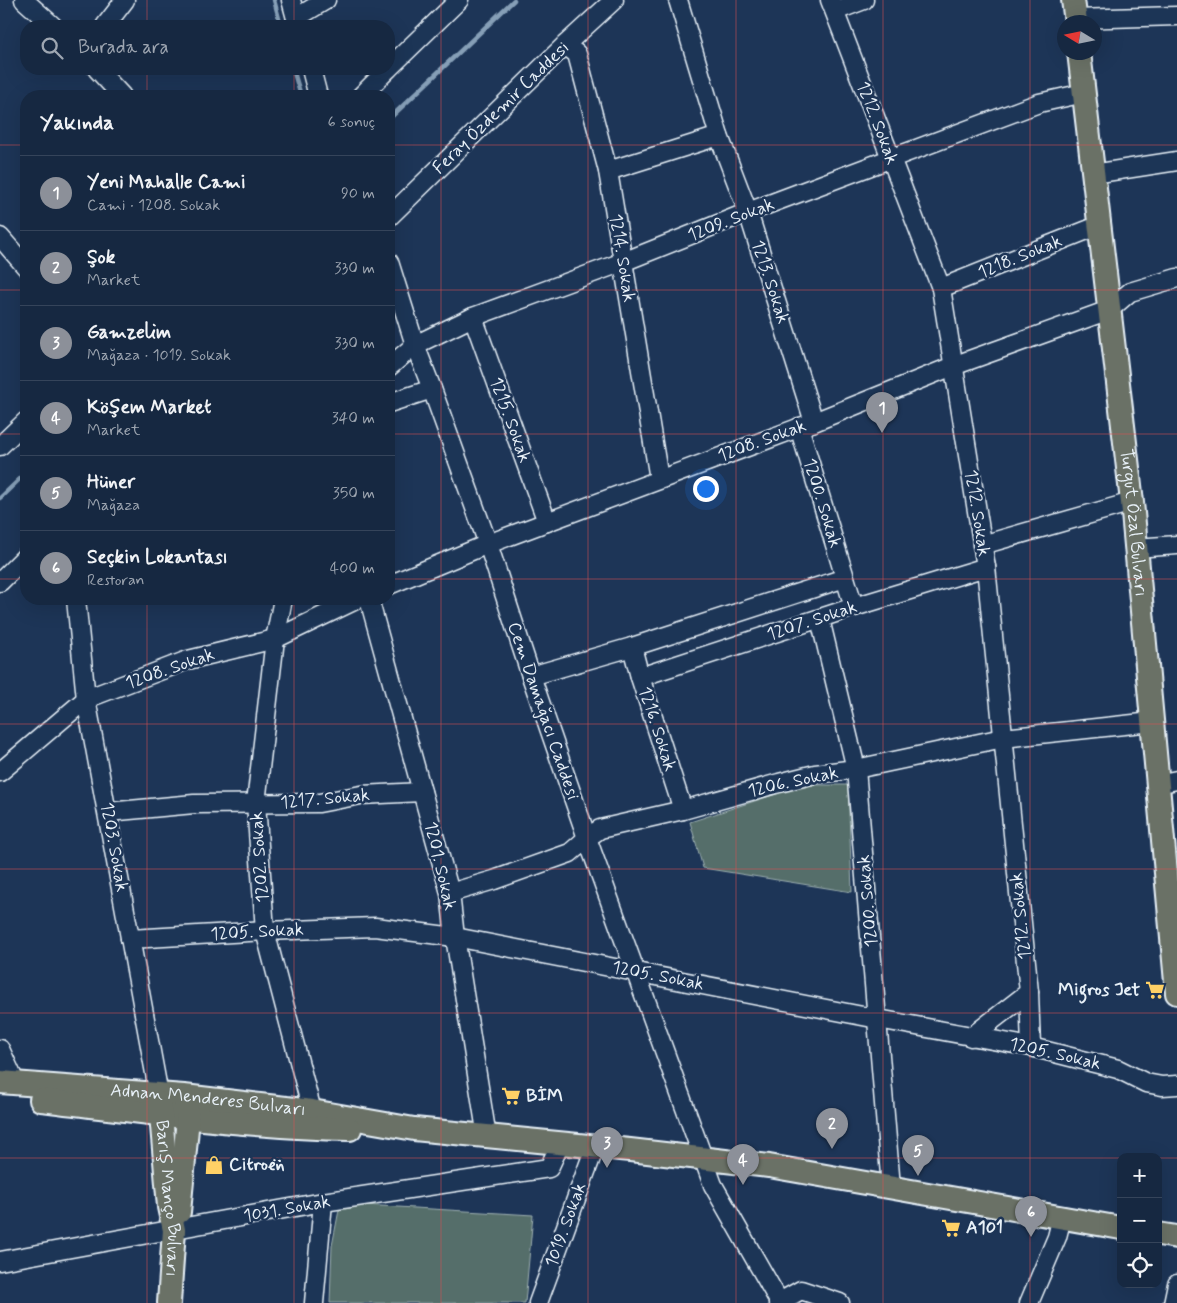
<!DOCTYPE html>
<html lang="tr">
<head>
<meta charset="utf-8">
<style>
  :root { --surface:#162841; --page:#1f3048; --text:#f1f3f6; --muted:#9ea6b1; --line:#35445a; --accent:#8c9099 }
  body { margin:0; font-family:Mynerve,sans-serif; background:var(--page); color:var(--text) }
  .controls { position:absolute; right:15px; bottom:15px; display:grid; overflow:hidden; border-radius:10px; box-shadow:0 5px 20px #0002 }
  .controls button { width:45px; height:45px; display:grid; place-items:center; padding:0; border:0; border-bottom:1px solid var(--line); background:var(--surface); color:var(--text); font:25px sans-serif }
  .compass { position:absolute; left:1057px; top:15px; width:45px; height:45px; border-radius:50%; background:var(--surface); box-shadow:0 5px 20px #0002; rotate:280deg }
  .you { position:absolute; left:705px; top:488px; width:18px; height:18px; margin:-12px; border:4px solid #fff; border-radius:50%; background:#1a73e8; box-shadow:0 0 0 8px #1a73e833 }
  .badge { display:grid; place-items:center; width:32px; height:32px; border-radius:50%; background:var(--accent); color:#fff; font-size:16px; font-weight:700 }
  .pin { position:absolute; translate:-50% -41px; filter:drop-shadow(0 1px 2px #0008) }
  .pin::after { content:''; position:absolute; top:26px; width:18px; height:15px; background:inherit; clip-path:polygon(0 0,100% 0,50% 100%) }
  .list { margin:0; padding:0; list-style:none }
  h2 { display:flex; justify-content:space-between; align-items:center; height:65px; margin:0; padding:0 20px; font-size:21px }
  h2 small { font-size:16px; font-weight:400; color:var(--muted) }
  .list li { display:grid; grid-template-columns:32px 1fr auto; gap:15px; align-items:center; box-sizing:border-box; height:75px; padding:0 20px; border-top:1px solid var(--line) }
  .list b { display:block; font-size:19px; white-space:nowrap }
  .list p { margin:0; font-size:16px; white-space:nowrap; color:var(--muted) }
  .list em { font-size:16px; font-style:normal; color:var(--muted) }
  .icon { flex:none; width:28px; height:28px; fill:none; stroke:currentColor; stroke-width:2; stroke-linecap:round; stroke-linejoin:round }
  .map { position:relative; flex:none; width:1177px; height:1303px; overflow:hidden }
  .search { position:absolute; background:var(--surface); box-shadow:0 5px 20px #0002; left:20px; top:20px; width:375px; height:55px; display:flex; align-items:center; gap:12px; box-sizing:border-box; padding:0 18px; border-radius:20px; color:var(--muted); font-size:19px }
  .panel { position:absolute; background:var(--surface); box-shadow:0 5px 20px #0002; left:20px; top:90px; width:375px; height:515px; border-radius:20px }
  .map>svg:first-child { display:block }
  .green { fill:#556e6a; stroke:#9eb0b1 }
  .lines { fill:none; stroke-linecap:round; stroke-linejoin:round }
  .stream { stroke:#869fb7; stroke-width:4.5 }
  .minor-casing { stroke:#e8f1f8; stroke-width:21 }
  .major-casing { stroke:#e8f1f8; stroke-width:26 }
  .minor { stroke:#1d3557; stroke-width:18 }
  .major { stroke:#6a7166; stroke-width:22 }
  .grid { fill:none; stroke:#da5052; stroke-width:1; stroke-opacity:0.55 }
  .labels { text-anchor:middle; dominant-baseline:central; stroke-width:5; stroke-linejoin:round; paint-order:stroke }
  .street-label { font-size:18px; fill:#e8f1f8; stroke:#1d3557 }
  .poi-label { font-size:18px; font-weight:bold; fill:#e8f1f8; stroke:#1d3557; text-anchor:start }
</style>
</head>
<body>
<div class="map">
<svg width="1177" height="1303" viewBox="0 0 1177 1303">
  <rect width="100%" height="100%" fill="#1d3557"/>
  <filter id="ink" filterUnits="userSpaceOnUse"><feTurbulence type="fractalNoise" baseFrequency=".02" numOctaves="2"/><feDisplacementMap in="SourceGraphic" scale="10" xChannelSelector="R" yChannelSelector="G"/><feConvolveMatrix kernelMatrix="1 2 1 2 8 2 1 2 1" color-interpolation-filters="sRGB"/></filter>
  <g filter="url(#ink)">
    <g class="green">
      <polygon points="804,785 848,785 852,892 703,868 690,822"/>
      <polygon points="364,1205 533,1215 525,1303 330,1303 332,1246 339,1210"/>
    </g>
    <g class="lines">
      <g class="stream">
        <polyline points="274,0 281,26"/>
        <polyline points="293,69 301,96"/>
        <polyline points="389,119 514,0"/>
        <polyline points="0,498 26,473"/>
      </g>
      <g class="minor-casing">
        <g id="minor">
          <polyline points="24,0 53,26"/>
          <polyline points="291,0 298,26"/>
          <polyline points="678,0 719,136 748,212 814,422"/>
          <polyline points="830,0 941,288 986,567 1029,992 1031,1047"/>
          <polyline points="835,11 864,0"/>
          <polyline points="296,18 326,0"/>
          <polyline points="1076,19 1177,16"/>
          <polyline points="105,26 125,0"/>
          <polyline points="565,45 577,54 608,171 659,479"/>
          <polyline points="389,68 459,0"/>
          <polyline points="97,69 122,96"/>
          <polyline points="311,69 318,96"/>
          <polyline points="361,96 388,69"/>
          <polyline points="608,171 719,136"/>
          <polyline points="1093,174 1177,161"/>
          <polyline points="389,217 565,45 614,0"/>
          <polyline points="0,237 26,267"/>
          <polyline points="389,262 415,345 432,389 488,544 531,676 587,838 713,1185 780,1303"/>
          <polyline points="941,288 1100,225"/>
          <polyline points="473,317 547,522"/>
          <polyline points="389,367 415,345 473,317 623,262 748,212 1039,103 1084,93"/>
          <polyline points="389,403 432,389"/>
          <polyline points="799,427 854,607"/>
          <polyline points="0,446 26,421"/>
          <polyline points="982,545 1132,502"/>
          <polyline points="1135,548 1177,545"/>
          <polyline points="0,582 26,556"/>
          <polyline points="389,585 488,544 814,422 953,366 1109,310 1130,292 1177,278"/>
          <polyline points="76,599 86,699 159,1095"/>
          <polyline points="283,599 275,639 256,803 265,931 312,1111"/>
          <polyline points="369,599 450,893 455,937 487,1137"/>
          <polyline points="820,619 856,769 891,1187"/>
          <polyline points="632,647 640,677 683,810"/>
          <polyline points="531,676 632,647 845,578"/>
          <polyline points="640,677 854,607 986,567"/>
          <polyline points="0,772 86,699 188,660 275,639 358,599"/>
          <polyline points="1157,784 1177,780"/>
          <polyline points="108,812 194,804 319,803 361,795 422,792"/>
          <polyline points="450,893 494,880 570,853 587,838 600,829 683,810 779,783 815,774 856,769 1003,738 1152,722"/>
          <polyline points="130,939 265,931 375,927 455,937 878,1019 1031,1047 1118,1069 1146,1083 1162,1086 1177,1085"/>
          <polyline points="971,1037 1029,992"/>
          <polyline points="0,1049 16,1084"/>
          <polyline points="0,1261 323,1202 549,1168 560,1144"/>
          <polyline points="314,1303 323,1202"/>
          <polyline points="538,1303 595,1147"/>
          <polyline points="778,1303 801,1290 840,1303"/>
          <polyline points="1029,1303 1057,1237 1062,1217"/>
          <polyline points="1173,1303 1177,1284"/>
        </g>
      </g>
      <g class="major-casing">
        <g id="major">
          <polyline points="1073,0 1076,22"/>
          <path id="s1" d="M1079,52L1132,502L1177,993"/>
          <path id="s2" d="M0,1082L184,1096L312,1111L414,1129L630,1150L769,1166L1121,1228"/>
          <path d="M41,1100C144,1112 246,1127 350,1129"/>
          <path id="s3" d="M160,1103L169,1207L174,1230L169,1303"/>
          <polyline points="179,1212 188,1118 185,1102"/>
          <polyline points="1158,1234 1177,1237"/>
        </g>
      </g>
      <use href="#minor" class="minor"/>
      <use href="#major" class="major"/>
    </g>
  </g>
  <path class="grid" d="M147,0V26M294,0V26M441,0V1303M588,0V1303M736,0V1303M883,0V1303M1030,0V1303M147,69V96M294,69V96M0,145H26M389,145H1177M0,290H26M389,290H1177M0,434H26M389,434H1177M0,579H26M389,579H1177M147,599V1303M294,599V1303M0,724H1177M0,869H1177M0,1013H1177M0,1158H1121M1158,1158H1177"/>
  <defs>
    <g id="supermarket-bare" transform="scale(1.5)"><path d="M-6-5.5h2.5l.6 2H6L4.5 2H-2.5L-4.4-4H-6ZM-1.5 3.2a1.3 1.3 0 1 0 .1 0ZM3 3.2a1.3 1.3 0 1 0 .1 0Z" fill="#ffd166" stroke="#1d3557" stroke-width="2.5" paint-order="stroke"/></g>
    <g id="shop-bare" transform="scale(1.5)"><path d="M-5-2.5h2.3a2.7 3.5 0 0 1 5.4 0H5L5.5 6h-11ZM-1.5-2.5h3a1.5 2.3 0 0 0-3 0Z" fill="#ffd166" stroke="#1d3557" stroke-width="2.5" paint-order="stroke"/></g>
  </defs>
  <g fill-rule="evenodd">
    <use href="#supermarket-bare" x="1155" y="990"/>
    <use href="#supermarket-bare" x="511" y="1096"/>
    <use href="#shop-bare" x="214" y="1165"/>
    <use href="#supermarket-bare" x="951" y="1228"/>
  </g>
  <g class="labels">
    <g class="street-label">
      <text transform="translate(501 108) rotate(-44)">Feray Özdemir Caddesi</text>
      <text transform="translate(877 123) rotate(69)">1212. Sokak</text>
      <text transform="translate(731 220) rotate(-21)">1209. Sokak</text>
      <text transform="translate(1020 257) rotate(-22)">1218. Sokak</text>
      <text transform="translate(622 258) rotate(81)">1214. Sokak</text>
      <text transform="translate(770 282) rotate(72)">1213. Sokak</text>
      <text transform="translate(510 420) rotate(70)">1215. Sokak</text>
      <text transform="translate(762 441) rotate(-20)">1208. Sokak</text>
      <text transform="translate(822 503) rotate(73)">1200. Sokak</text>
      <text transform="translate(977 513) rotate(81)">1212. Sokak</text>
      <text stroke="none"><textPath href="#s1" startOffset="474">Turgut Özal Bulvarı</textPath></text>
      <text transform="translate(812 621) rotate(-18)">1207. Sokak</text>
      <text transform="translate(170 669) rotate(-19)">1208. Sokak</text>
      <text transform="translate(543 711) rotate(71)">Cem Damağacı Caddesi</text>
      <text transform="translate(657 729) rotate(72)">1216. Sokak</text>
      <text transform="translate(793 782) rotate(-12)">1206. Sokak</text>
      <text transform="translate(325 799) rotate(-5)">1217. Sokak</text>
      <text transform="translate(114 847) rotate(80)">1203. Sokak</text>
      <text transform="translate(260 857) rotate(-94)">1202. Sokak</text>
      <text transform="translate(440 866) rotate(77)">1201. Sokak</text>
      <text transform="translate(868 901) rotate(-95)">1200. Sokak</text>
      <text transform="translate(1021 916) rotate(-96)">1212. Sokak</text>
      <text transform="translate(257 932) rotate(-3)">1205. Sokak</text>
      <text transform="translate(658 976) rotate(11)">1205. Sokak</text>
      <text transform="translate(1055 1054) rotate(13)">1205. Sokak</text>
      <text stroke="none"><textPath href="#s2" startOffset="209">Adnan Menderes Bulvarı</textPath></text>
      <text stroke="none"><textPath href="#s3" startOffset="96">Barış Manço Bulvarı</textPath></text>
      <text transform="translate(287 1209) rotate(-10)">1031. Sokak</text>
      <text transform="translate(566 1225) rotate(-70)">1019. Sokak</text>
    </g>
    <g class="poi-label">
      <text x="1140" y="990" text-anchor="end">Migros Jet</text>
      <text x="526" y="1096">BİM</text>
      <text x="229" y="1165">Citroën</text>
      <text x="966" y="1228">A101</text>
    </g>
  </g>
</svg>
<div class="controls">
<button>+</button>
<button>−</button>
<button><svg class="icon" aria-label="locate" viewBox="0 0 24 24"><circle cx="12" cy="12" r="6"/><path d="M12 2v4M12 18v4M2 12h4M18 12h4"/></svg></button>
</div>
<svg class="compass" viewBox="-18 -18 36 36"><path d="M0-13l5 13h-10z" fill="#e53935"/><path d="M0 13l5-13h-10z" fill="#9ea6b1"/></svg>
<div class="you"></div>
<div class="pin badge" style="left:882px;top:433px">1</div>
<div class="pin badge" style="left:832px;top:1149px">2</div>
<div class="pin badge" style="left:607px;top:1168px">3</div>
<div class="pin badge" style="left:743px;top:1185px">4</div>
<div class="pin badge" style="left:918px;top:1176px">5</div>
<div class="pin badge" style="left:1031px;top:1237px">6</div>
<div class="search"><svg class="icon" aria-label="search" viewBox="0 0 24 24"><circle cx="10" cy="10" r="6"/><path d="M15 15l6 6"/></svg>Burada ara</div>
<section class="panel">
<h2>Yakında<small>6 sonuç</small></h2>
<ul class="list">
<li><span class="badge">1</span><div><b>Yeni Mahalle Cami</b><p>Cami · 1208. Sokak</p></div><em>90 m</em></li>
<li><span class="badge">2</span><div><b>Şok</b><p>Market</p></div><em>330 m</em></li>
<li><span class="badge">3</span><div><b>Gamzelim</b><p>Mağaza · 1019. Sokak</p></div><em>330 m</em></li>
<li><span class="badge">4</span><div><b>Köşem Market</b><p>Market</p></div><em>340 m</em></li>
<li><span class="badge">5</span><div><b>Hüner</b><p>Mağaza</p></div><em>350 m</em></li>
<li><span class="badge">6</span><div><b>Seçkin Lokantası</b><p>Restoran</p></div><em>400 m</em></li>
</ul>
</section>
</div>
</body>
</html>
